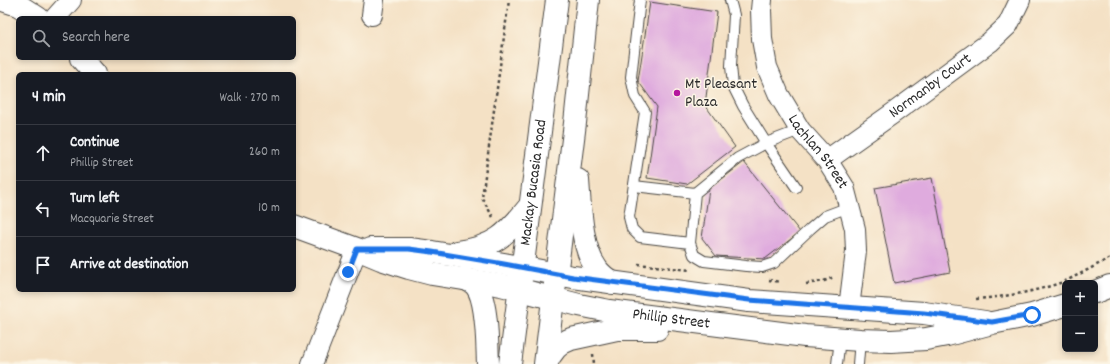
<!DOCTYPE html>
<html lang="en">
<head>
<meta charset="utf-8">
<style>
  :root { --surface:#171b24; --page:#20242c; --text:#f1f3f6; --muted:#9ea1a6; --line:#363941 }
  body { margin:0; font-family:Dekko,sans-serif; background:var(--page); color:var(--text) }
  .controls { position:absolute; right:12px; bottom:12px; display:grid; overflow:hidden; border-radius:6px; box-shadow:0 2px 6px #0003 }
  .controls button { width:36px; height:36px; display:grid; place-items:center; padding:0; border:0; border-bottom:1px solid var(--line); background:var(--surface); color:var(--text); font:20px sans-serif }
  .stop { position:absolute; width:12px; height:12px; margin:-9px; border:3px solid #1a73e8; border-radius:50%; background:#fff }
  .stop.end { background:#1a73e8; border-color:#fff; box-shadow:0 1px 4px #0008 }
  .list { margin:0; padding:0; list-style:none }
  h2 { display:flex; justify-content:space-between; align-items:center; height:52px; margin:0; padding:0 16px; font-size:17px }
  h2 small { font-size:13px; font-weight:400; color:var(--muted) }
  .list li { display:grid; grid-template-columns:26px 1fr auto; gap:12px; align-items:center; box-sizing:border-box; height:56px; padding:0 16px; border-top:1px solid var(--line) }
  .list b { display:block; font-size:15px; white-space:nowrap }
  .list p { margin:0; font-size:13px; white-space:nowrap; color:var(--muted) }
  .list em { font-size:13px; font-style:normal; color:var(--muted) }
  .icon { flex:none; width:22px; height:22px; fill:none; stroke:currentColor; stroke-width:2; stroke-linecap:round; stroke-linejoin:round }
  .map { position:relative; flex:none; width:1110px; height:364px; overflow:hidden }
  .search { position:absolute; background:var(--surface); box-shadow:0 2px 6px #0003; left:16px; top:16px; width:280px; height:44px; display:flex; align-items:center; gap:10px; box-sizing:border-box; padding:0 14px; border-radius:6px; color:var(--muted); font-size:15px }
  .panel { position:absolute; background:var(--surface); box-shadow:0 2px 6px #0003; left:16px; top:72px; width:280px; height:220px; border-radius:6px }
  .map>svg:first-child { display:block }
  .building { fill:#dfabde }
  .lines { fill:none; stroke-linecap:round; stroke-linejoin:round }
  .lane-casing { stroke:#494642; stroke-width:12 }
  .street-casing { stroke:#494642; stroke-width:22 }
  .secondary-casing { stroke:#494642; stroke-width:24 }
  .path { stroke:#494642; stroke-width:2.5; stroke-dasharray:3 3; stroke-linecap:butt }
  .lane { stroke:#fff; stroke-width:10 }
  .street { stroke:#fff; stroke-width:20 }
  .secondary { stroke:#fff; stroke-width:22 }
  .route { stroke:#1a73e8; stroke-width:5 }
  .poi-dot { fill:#b5179e; stroke:#fcf5e5; stroke-width:1.5 }
  .labels { text-anchor:middle; dominant-baseline:central; stroke-width:3; stroke-linejoin:round; paint-order:stroke }
  .poi-label { font-size:16px; fill:#2b2b2b; stroke:#fcf5e5; text-anchor:start }
  .street-label { font-size:16px; fill:#2b2b2b; stroke:#fcf5e5 }
</style>
</head>
<body>
<div class="map">
<svg width="1110" height="364" viewBox="0 0 1110 364">
  <rect width="100%" height="100%" fill="#fcf5e5"/>
  <filter id="ink" filterUnits="userSpaceOnUse"><feTurbulence type="fractalNoise" baseFrequency=".025" numOctaves="2"/><feDisplacementMap in="SourceGraphic" scale="8" xChannelSelector="R" yChannelSelector="G"/><feConvolveMatrix kernelMatrix="1 2 1 2 8 2 1 2 1" color-interpolation-filters="sRGB"/></filter>
  <filter id="wash" filterUnits="userSpaceOnUse"><feTurbulence type="fractalNoise" baseFrequency=".012" numOctaves="4" result="noise"/><feDisplacementMap in="SourceGraphic" scale="16" xChannelSelector="R" yChannelSelector="G"/><feGaussianBlur stdDeviation="0.9" result="paint"/><feColorMatrix in="noise" values="0 0 0 0 0 0 0 0 0 0 0 0 0 0 0 0 0 1.4 0 .05"/><feComposite in="paint" operator="in"/></filter>
  <g filter="url(#wash)">
    <rect width="100%" height="100%" fill="#f4e1c5"/>
    <g id="blocks">
      <g class="building">
        <polygon points="650,2 717,12 705,105 735,147 687,184 647,178 657,107 638,81"/>
        <polygon points="744,162 800,232 765,259 716,256 702,238 709,189"/>
        <polygon points="932,178 950,272 894,283 875,188"/>
      </g>
    </g>
  </g>
  <g filter="url(#ink)">
    <use href="#blocks" fill-opacity="0" stroke="#494642" stroke-width="1"/>
    <g class="lines">
      <g class="lane-casing">
        <g id="lane">
          <polyline points="640,0 631,77 635,96 645,112 629,217 632,229 640,237 690,243"/>
          <polyline points="730,0 734,15 731,66 733,86 743,106 766,143 796,187"/>
          <polyline points="800,130 766,143 738,158 695,193 690,243 694,255 704,261 746,266 762,267 774,263 810,229 825,216 849,207"/>
          <polyline points="634,186 695,193"/>
          <polyline points="837,364 840,339"/>
          <polyline points="858,364 860,340"/>
        </g>
      </g>
      <g class="street-casing">
        <g id="street">
          <path id="s1" d="M762,0L761,10L762,39L767,67L779,95L800,130L827,160L844,187L855,229L856,251L849,308"/>
          <polyline points="372,15 374,0"/>
          <polyline points="55,18 71,0"/>
          <path id="s2" d="M827,160L892,114L990,42L1008,25L1020,0"/>
          <polyline points="312,364 357,249"/>
        </g>
      </g>
      <g class="secondary-casing">
        <g id="secondary">
          <polyline points="3,0 18,5 38,18"/>
          <polyline points="81,58 95,74"/>
          <path d="M578,180C580,206 581,248 597,269C601,275 607,279 613,283"/>
          <path id="s3" d="M294,226L357,249L381,259L409,268L432,274L501,285L579,305L609,311L805,336L860,340L891,341L926,339L947,335L992,323L1032,315L1065,305"/>
          <polyline points="370,249 409,249 432,252 504,264 573,277 749,301 924,313 985,322"/>
          <path d="M457,252C494,248 507,234 529,207"/>
          <path d="M463,278C468,280 473,282 476,286C488,301 487,345 488,364"/>
          <polyline points="1095,292 1110,286"/>
          <path id="s4" d="M510,364L557,0"/>
          <polyline points="545,364 575,123 588,0"/>
          <polyline points="546,364 550,356 556,348 562,343 571,339 617,329 657,329"/>
        </g>
      </g>
      <g class="path">
        <polyline points="493,217 482,198 509,0"/>
        <polyline points="638,264 690,270"/>
        <polyline points="769,280 780,282"/>
        <polyline points="806,284 824,281 834,277"/>
        <path d="M976,299C1005,297 1033,292 1060,283C1076,277 1094,266 1110,258"/>
        <polyline points="593,354 594,364"/>
      </g>
      <use href="#lane" class="lane"/>
      <use href="#street" class="street"/>
      <use href="#secondary" class="secondary"/>
    </g>
  </g>
  <g class="lines" filter="url(#ink)">
    <polyline class="route" points="348,272 357,249 409,249 432,252 504,264 573,277 749,300 924,313 992,322 1032,315"/>
  </g>
  <circle class="poi-dot" cx="677" cy="93" r="4"/>
  <g class="labels">
    <g class="poi-label">
      <text x="685" y="84">Mt Pleasant<tspan x="685" dy="18">Plaza</tspan></text>
    </g>
    <g class="street-label">
      <text stroke="none"><textPath href="#s2" startOffset="127">Normanby Court</textPath></text>
      <text stroke="none"><textPath href="#s1" startOffset="167">Lachlan Street</textPath></text>
      <text stroke="none"><textPath href="#s4" startOffset="183">Mackay Bucasia Road</textPath></text>
      <text stroke="none"><textPath href="#s3" startOffset="390">Phillip Street</textPath></text>
    </g>
  </g>
</svg>
<div class="controls">
<button>+</button>
<button>−</button>
</div>
<div class="stop" style="left:1032px;top:315px"></div>
<div class="stop end" style="left:348px;top:272px"></div>
<div class="search"><svg class="icon" aria-label="search" viewBox="0 0 24 24"><circle cx="10" cy="10" r="6"/><path d="M15 15l6 6"/></svg>Search here</div>
<section class="panel">
<h2>4 min<small>Walk · 270 m</small></h2>
<ul class="list">
<li><svg class="icon" aria-label="ahead" viewBox="0 0 24 24"><path d="M12 20V5M6 11l6-6 6 6"/></svg><div><b>Continue</b><p>Phillip Street</p></div><em>260 m</em></li>
<li><svg class="icon" aria-label="left" viewBox="0 0 24 24"><path d="M17 20v-9H6M10 6l-5 5 5 5"/></svg><div><b>Turn left</b><p>Macquarie Street</p></div><em>10 m</em></li>
<li><svg class="icon" aria-label="arrive" viewBox="0 0 24 24"><path d="M6 21V4h12l-3 4 3 4H6"/></svg><div><b>Arrive at destination</b></div></li>
</ul>
</section>
</div>
</body>
</html>
